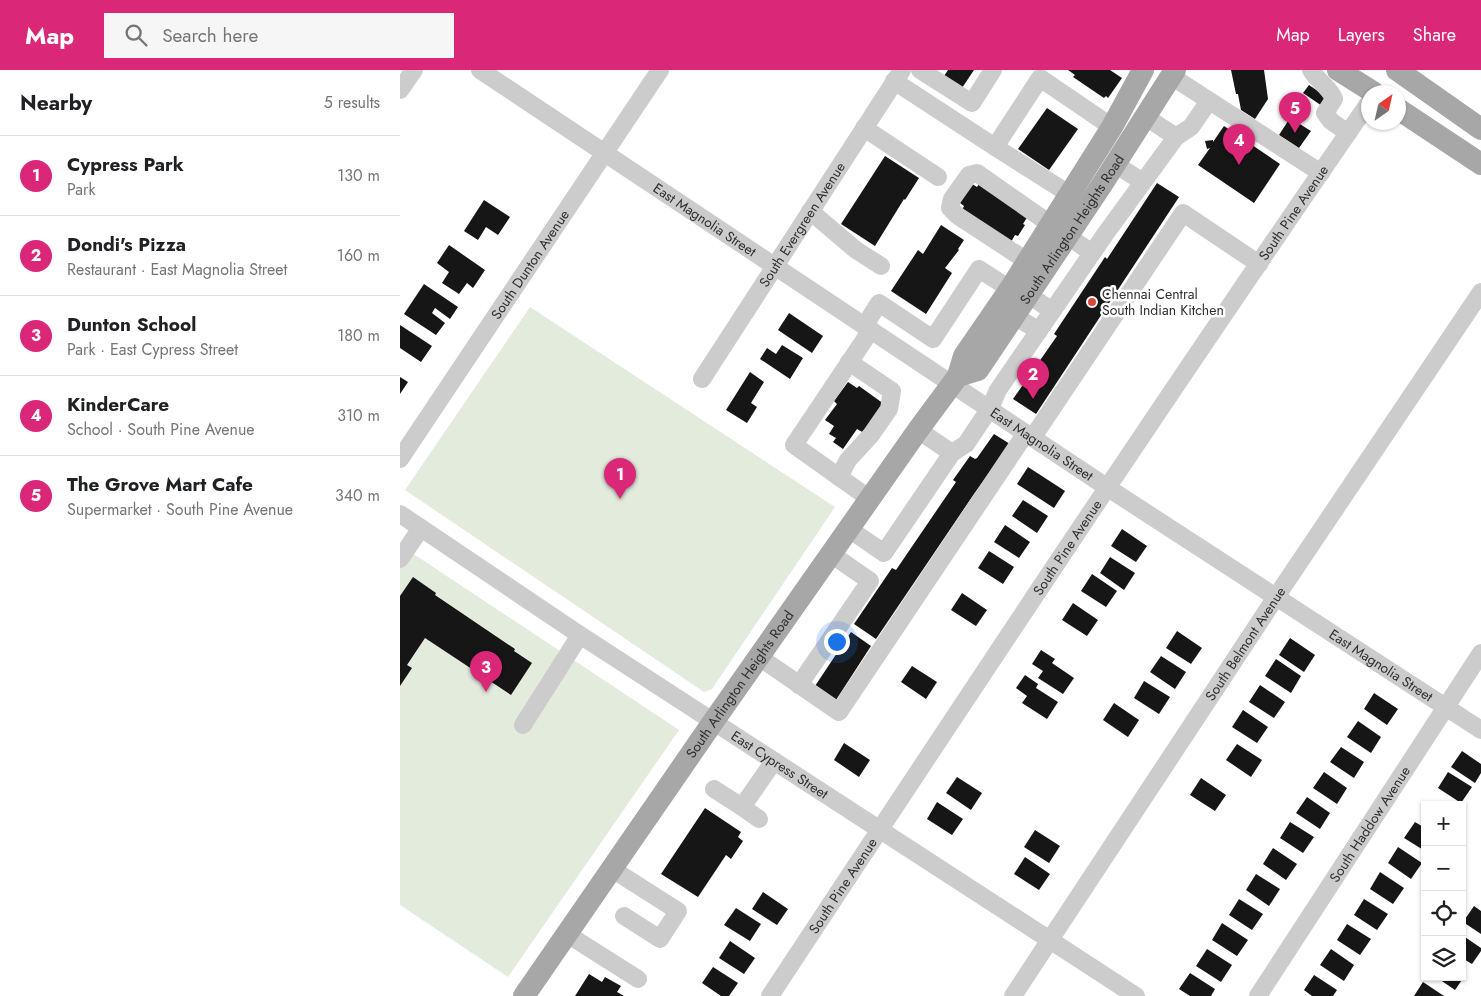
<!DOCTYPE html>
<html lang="en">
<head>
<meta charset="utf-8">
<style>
  :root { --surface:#fff; --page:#f6f6f6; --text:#202124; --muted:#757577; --line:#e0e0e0; --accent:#db2777 }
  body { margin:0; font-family:Jost,sans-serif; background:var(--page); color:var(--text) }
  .controls { position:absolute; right:15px; bottom:15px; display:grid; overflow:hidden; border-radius:0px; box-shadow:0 1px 4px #0004 }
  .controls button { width:45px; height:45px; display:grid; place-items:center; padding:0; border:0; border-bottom:1px solid var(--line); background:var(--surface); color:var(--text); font:25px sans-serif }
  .compass { position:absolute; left:961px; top:15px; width:45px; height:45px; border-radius:50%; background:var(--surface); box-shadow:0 1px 4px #0004; rotate:34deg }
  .you { position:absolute; left:436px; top:571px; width:18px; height:18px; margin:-12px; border:4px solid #fff; border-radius:50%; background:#1a73e8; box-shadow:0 0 0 8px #1a73e833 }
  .badge { display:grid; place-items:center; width:32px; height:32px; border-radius:50%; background:var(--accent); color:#fff; font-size:16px; font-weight:700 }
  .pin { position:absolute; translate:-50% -41px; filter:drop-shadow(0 1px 2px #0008) }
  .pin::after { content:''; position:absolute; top:26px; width:18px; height:15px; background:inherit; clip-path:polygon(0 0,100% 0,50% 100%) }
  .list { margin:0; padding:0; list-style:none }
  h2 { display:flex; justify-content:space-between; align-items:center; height:65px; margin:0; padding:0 20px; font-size:21px }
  h2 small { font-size:16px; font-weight:400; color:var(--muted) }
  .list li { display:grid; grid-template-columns:32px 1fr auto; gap:15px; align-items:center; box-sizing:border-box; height:80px; padding:0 20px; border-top:1px solid var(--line) }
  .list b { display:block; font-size:19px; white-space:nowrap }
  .list p { margin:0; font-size:16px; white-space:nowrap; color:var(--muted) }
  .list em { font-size:16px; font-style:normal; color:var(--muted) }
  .icon { flex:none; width:28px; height:28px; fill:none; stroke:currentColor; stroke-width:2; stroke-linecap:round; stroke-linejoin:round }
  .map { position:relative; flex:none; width:1081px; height:926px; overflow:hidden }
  header { display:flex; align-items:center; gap:30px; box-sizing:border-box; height:70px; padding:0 25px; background:var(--accent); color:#fff }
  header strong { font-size:24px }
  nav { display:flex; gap:28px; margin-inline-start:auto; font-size:18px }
  .search { width:350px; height:45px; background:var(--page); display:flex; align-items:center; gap:12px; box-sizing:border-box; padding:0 18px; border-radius:0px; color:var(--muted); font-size:19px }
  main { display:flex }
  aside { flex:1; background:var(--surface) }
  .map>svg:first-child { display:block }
  .green { fill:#e3ebdd }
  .building { fill:#161616 }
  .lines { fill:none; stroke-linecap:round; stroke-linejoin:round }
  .minor { stroke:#ccc; stroke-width:18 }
  .major { stroke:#a7a7a7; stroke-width:22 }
  .poi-dot { fill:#db463b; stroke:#fff; stroke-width:2 }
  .labels { text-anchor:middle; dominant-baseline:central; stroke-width:5; stroke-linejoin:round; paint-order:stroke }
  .street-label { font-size:14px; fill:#2f2f2f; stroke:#fff }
  .poi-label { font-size:14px; fill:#2f2f2f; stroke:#fff; text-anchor:start }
</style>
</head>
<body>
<header>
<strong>Map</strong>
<div class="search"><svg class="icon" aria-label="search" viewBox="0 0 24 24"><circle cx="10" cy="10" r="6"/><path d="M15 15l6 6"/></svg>Search here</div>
<nav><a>Map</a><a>Layers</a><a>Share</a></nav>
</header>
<main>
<aside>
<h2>Nearby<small>5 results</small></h2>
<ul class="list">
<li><span class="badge">1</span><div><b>Cypress Park</b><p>Park</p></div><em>130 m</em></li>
<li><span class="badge">2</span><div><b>Dondi's Pizza</b><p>Restaurant · East Magnolia Street</p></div><em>160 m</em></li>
<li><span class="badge">3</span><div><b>Dunton School</b><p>Park · East Cypress Street</p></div><em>180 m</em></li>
<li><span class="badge">4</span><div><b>KinderCare</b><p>School · South Pine Avenue</p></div><em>310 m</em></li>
<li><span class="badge">5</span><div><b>The Grove Mart Cafe</b><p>Supermarket · South Pine Avenue</p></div><em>340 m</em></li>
</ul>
</aside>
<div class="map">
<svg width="1081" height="926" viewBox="0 0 1081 926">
  <rect width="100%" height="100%" fill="#fff"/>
  <g class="green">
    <polygon points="130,237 435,437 312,619 304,622 5,420"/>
    <polygon points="0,475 279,660 108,907 0,835"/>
  </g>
  <g class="building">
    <polygon points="548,0 574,0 560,21 542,9"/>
    <polygon points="668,0 710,0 722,8 708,28 706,26 704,28 673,7 675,5"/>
    <polygon points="831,0 864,0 868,29 855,49 841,40 838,24 836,24"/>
    <polygon points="909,15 931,30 925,38 903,23"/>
    <polygon points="647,38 678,59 649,100 618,79"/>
    <polygon points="890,48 911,61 899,78 879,65"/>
    <polygon points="824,56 880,94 854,133 798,95 810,78 807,79 805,71 813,70 813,72"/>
    <polygon points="485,86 519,108 505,130 504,129 475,176 441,154"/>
    <polygon points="757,113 779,127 636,344 613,329 657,266 654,264 705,187 707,189"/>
    <polygon points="572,114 577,117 579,114 628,146 623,154 625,155 618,166 615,165 611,172 562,140 564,136 560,133"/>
    <polygon points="84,130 110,147 98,165 86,157 78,170 64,161"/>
    <polygon points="541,155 564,170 558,179 559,180 545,198 552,203 526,244 491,221 518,180 523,184"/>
    <polygon points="49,175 85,200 73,218 67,213 59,224 42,213 49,202 37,193"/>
    <polygon points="24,214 58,237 50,249 35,238 32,243 45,253 36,265 4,244"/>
    <polygon points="389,243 423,266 412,283 378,260"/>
    <polygon points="0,255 32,276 21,292 0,278"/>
    <polygon points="382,275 403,288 390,309 360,289 367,278 376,284"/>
    <polygon points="350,302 364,312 351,333 357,337 347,353 326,340"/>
    <polygon points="0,307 8,312 0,324"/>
    <polygon points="448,312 457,318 459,316 484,334 464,363 457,359 443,379 433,372 436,368 429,364 434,356 425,350 437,334 434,331"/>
    <polygon points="594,364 610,374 574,424 476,569 454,554 492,498 496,500 556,412 553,410 570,386 575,389 577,388"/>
    <polygon points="628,397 665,421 654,438 617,414"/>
    <polygon points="623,430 648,446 637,463 612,446"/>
    <polygon points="605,455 630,472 619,488 594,472"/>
    <polygon points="722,459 747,476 736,492 711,476"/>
    <polygon points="589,481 614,497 603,514 578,498"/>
    <polygon points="710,487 735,503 724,520 700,503"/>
    <polygon points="692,504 717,521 706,537 681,521"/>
    <polygon points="13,507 36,523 35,525 115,579 114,581 132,593 111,625 25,568 7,595 12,598 0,616 0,526"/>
    <polygon points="562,523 587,540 576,556 551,540"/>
    <polygon points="673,533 698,550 687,566 662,550"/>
    <polygon points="777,561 802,578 791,594 766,578"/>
    <polygon points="451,562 471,576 436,630 415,616"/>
    <polygon points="890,568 915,585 904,602 879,585"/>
    <polygon points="641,580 655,589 652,593 674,608 663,624 638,608 643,601 632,594"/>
    <polygon points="761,586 786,602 775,619 750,602"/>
    <polygon points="876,589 901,606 891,623 865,606"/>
    <polygon points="512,596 537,612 526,629 501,612"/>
    <polygon points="625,605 638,614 636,618 658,632 647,649 622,633 627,626 616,618"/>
    <polygon points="744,611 770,627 759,644 734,628"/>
    <polygon points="860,615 885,632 874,648 849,632"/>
    <polygon points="974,623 998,639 987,655 964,639"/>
    <polygon points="714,633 739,650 728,667 703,650"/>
    <polygon points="843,640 868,657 857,673 832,657"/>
    <polygon points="958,651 981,667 971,683 947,667"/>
    <polygon points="444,673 470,690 459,707 434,690"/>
    <polygon points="837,674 862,690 851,707 826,690"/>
    <polygon points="941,677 964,692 954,708 930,692"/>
    <polygon points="1062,681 1081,694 1081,703 1075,713 1051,697"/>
    <polygon points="924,702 947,718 937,734 913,718"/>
    <polygon points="1048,702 1072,717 1061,733 1038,718"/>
    <polygon points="557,707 582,723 571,740 546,723"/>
    <polygon points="801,708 826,725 815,741 790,725"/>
    <polygon points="907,727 930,743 920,759 896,743"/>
    <polygon points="537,732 563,749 552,765 527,749"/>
    <polygon points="305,738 341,762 338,767 343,771 331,789 326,785 298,827 261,804"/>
    <polygon points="890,752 914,767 903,783 880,768"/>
    <polygon points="1015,752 1025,758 1025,781 1004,768"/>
    <polygon points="635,760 660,776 649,793 624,777"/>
    <polygon points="998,777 1022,793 1011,809 988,793"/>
    <polygon points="873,778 897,794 886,810 863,794"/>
    <polygon points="625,787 650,804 639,820 614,804"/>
    <polygon points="980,802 1004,818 993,834 970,819"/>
    <polygon points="856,804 880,819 869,836 846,820"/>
    <polygon points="363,822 388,839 377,855 352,839"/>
    <polygon points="839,829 863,844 852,860 829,845"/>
    <polygon points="964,829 988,844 977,860 954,845"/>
    <polygon points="1074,836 1081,841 1081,864 1063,852"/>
    <polygon points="336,838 361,854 350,871 324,855"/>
    <polygon points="822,853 848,870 837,886 812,870"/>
    <polygon points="947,854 971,869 960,885 937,870"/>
    <polygon points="1062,865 1081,878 1081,881 1072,894 1062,888"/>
    <polygon points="330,871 355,888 344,904 319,888"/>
    <polygon points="807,879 832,895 821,912 796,896"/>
    <polygon points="931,879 954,895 944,911 920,895"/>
    <polygon points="313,897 338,913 329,926 321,926 302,913"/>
    <polygon points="1062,902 1066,904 1055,920 1036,907 1062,907"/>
    <polygon points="790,903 815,919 811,926 790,926 779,919"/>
    <polygon points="189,904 202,912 205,907 221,916 217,922 224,926 175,926"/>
    <polygon points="914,905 937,920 933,926 912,926 904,920"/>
    <polygon points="1023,912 1044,926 1014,926"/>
  </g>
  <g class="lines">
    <g class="minor">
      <path id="s1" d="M80,0L708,418L1081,660"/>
      <polyline points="520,0 572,33 593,0"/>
      <path d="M911,0C917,11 930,17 934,29L925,43L931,51L948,63"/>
      <polyline points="771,6 921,103"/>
      <polyline points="494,11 595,77"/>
      <polyline points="0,20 14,0"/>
      <polyline points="464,58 538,107"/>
      <polyline points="776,67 791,57 809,31"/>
      <polyline points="715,94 743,112"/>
      <polyline points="669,124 595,77 640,8 712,57"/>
      <polyline points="410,141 456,180 481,196"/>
      <polyline points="668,166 692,183"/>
      <polyline points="627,191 558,146 550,138 552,129 569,105 577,103 650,154"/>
      <polyline points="628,224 652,241"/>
      <polyline points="613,245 639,261"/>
      <polyline points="465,255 479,233 533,269 579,199 610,219"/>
      <path id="s2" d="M302,309L502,0"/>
      <polyline points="633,367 783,143 859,194"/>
      <polyline points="552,383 566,374 590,338 598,320 620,288 706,163 776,67 746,47"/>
      <path id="s3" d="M0,389L260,0"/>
      <polyline points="439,407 448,390 471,365 489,339 492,321 449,292"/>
      <polyline points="470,429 394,375 471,260"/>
      <path id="s4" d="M0,444L180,565L736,926"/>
      <polyline points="449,459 484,483 552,383 518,360"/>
      <polyline points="0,489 21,458"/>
      <polyline points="359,587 439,642 626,363"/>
      <polyline points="399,615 470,511 431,484"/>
      <polyline points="123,655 180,565"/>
      <polyline points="314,719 342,737 374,691"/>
      <polyline points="342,737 359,749"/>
      <polyline points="212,799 278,841 260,869 224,846"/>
      <polyline points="167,864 238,909"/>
      <path id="s5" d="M370,926C567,627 765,328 968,34"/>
      <path id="s6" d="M613,926L876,527L1081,222"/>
      <path id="s7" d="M858,926L1081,583"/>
    </g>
    <g class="major">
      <polyline points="938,0 973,22"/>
      <polyline points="997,0 1081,59"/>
      <polyline points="998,39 1081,94"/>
      <path id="s8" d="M558,306L578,300L703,113L775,0"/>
      <path id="s9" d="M124,926L313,652L518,360L558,306L564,286L610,219L712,57L743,0"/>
    </g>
  </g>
  <circle class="poi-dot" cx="692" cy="232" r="5"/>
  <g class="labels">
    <g class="street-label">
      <text stroke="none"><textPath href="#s5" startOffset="942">South Pine Avenue</textPath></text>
      <text stroke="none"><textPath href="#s1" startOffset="270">East Magnolia Street</textPath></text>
      <text stroke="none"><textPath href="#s2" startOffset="184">South Evergreen Avenue</textPath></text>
      <text stroke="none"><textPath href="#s8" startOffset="190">South Arlington Heights Road</textPath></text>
      <text stroke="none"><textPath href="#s3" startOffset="234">South Dunton Avenue</textPath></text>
      <text stroke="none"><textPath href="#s1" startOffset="675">East Magnolia Street</textPath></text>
      <text stroke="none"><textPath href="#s5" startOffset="538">South Pine Avenue</textPath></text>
      <text stroke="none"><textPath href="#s6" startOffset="422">South Belmont Avenue</textPath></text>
      <text stroke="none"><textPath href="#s1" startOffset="1080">East Magnolia Street</textPath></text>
      <text stroke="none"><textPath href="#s9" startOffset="379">South Arlington Heights Road</textPath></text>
      <text stroke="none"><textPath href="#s4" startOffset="455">East Cypress Street</textPath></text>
      <text stroke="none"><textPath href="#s7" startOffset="205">South Haddow Avenue</textPath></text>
      <text stroke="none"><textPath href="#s5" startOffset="132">South Pine Avenue</textPath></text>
    </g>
    <g class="poi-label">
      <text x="702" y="224">Chennai Central<tspan x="702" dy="16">South Indian Kitchen</tspan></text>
    </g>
  </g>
</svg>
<div class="controls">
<button>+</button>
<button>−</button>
<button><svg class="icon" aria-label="locate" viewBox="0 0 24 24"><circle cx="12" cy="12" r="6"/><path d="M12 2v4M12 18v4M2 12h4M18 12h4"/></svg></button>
<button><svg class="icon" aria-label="layers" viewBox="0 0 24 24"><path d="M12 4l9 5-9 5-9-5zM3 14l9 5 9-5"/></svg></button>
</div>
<svg class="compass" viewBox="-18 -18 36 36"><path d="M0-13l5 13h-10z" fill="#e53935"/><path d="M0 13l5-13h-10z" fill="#757577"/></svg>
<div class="you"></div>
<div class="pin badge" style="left:220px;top:429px">1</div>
<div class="pin badge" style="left:633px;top:329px">2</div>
<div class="pin badge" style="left:86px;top:622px">3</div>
<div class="pin badge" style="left:839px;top:95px">4</div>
<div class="pin badge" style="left:895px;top:63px">5</div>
</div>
</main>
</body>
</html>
